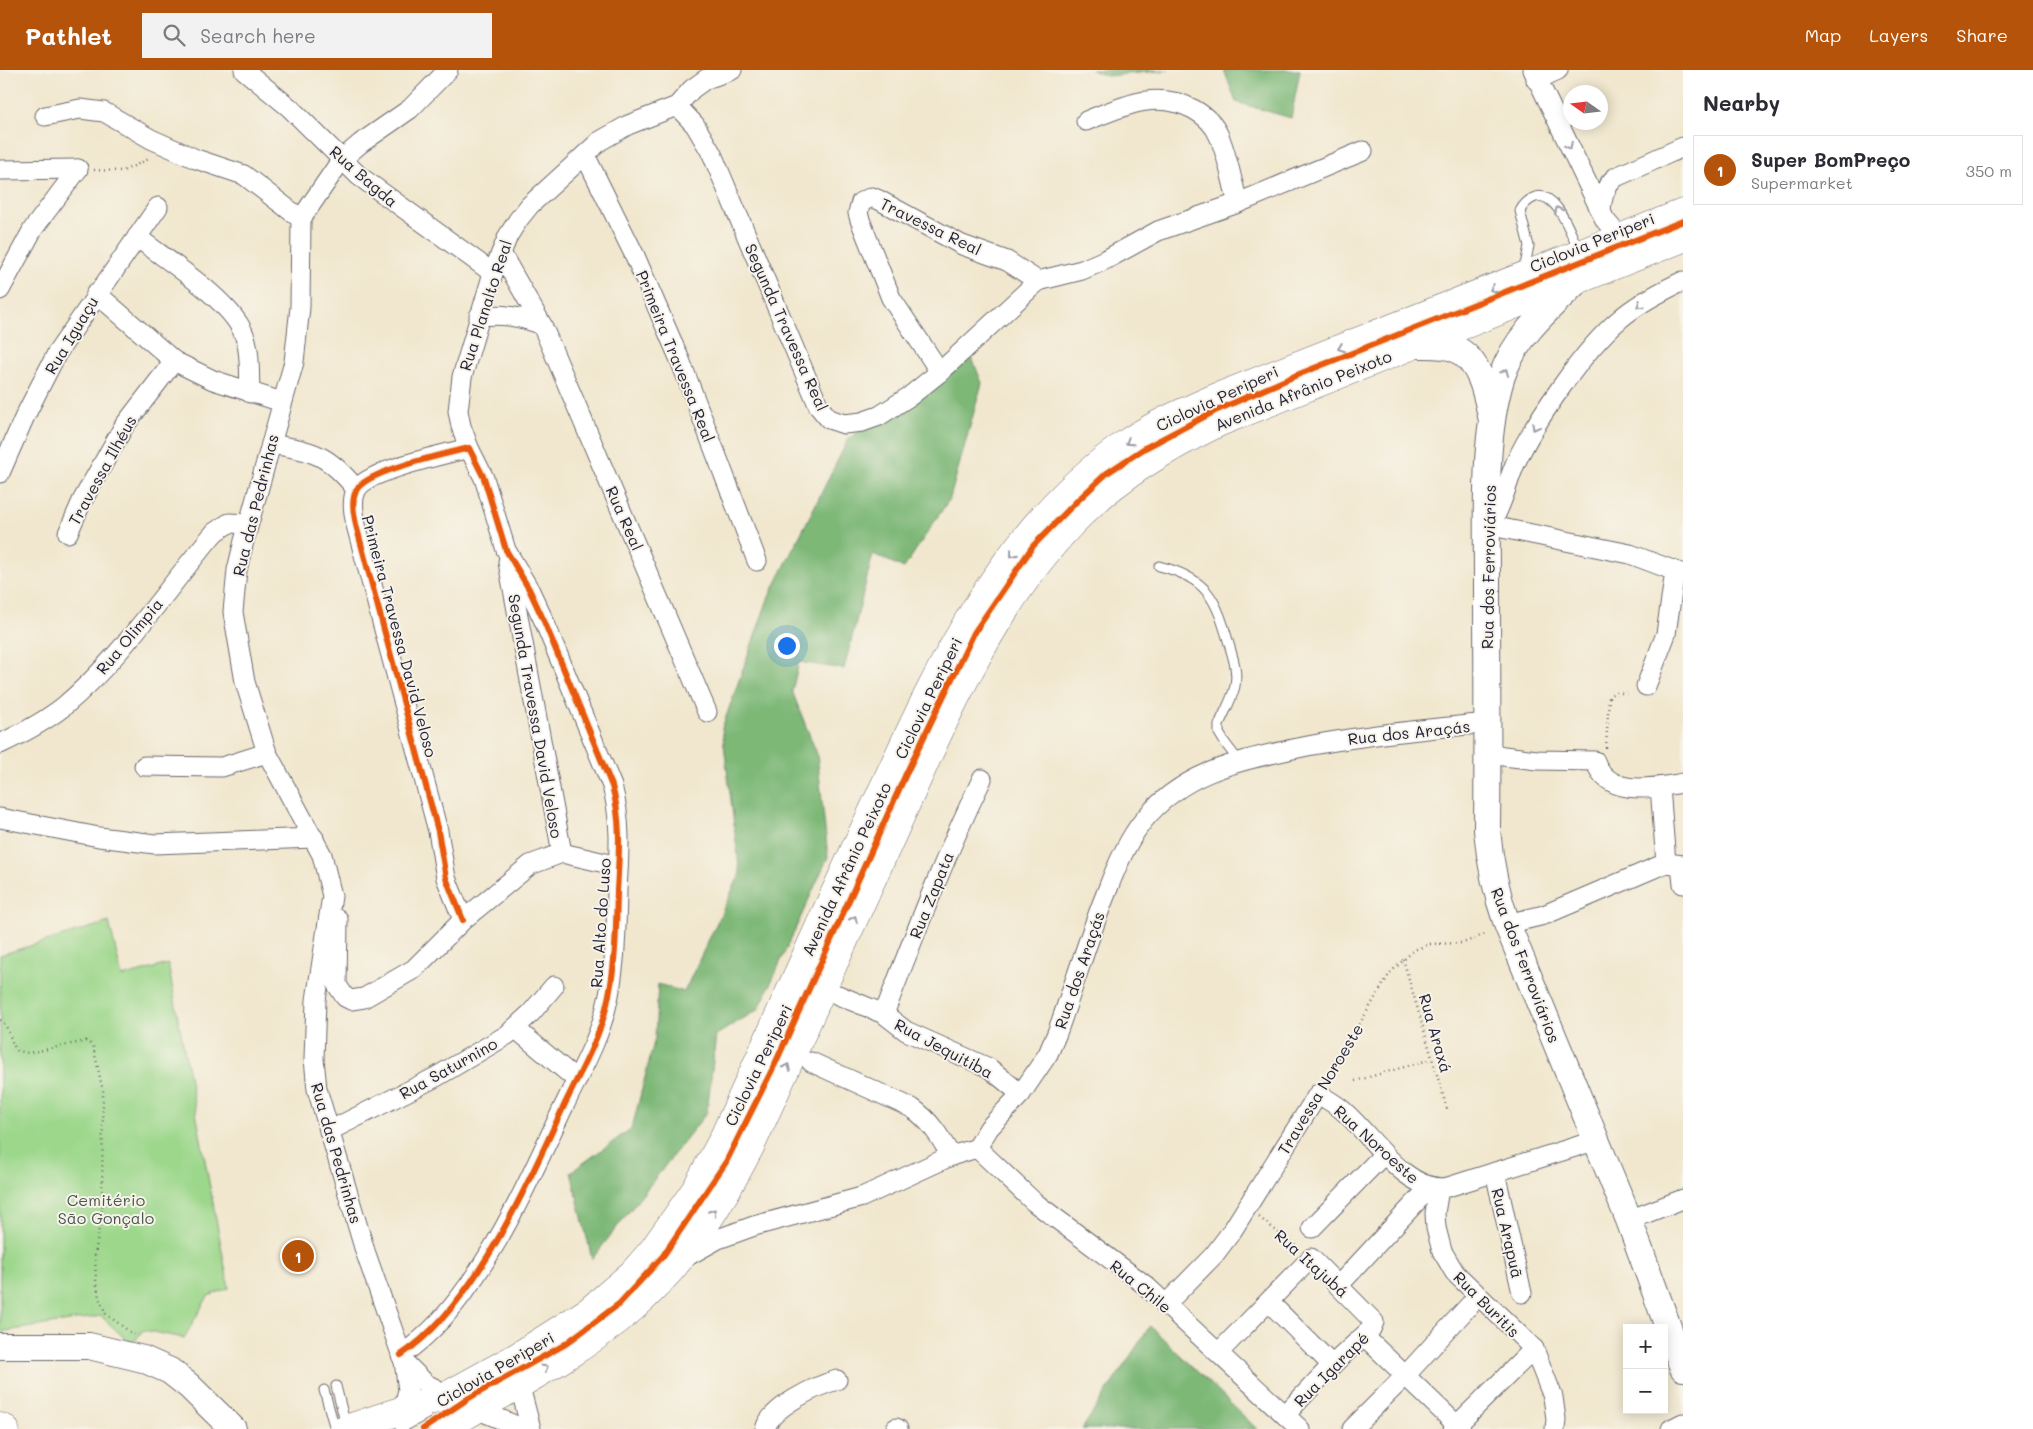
<!DOCTYPE html>
<html lang="en">
<head>
<meta charset="utf-8">
<style>
  :root { --surface:#fff; --page:#f2f2f3; --text:#2b2b33; --muted:#7c7c81; --line:#e1e1e2; --accent:#b45309 }
  body { margin:0; font-family:Mali,sans-serif; background:var(--page); color:var(--text) }
  .controls { position:absolute; right:15px; bottom:15px; display:grid; overflow:hidden; border-radius:0px; box-shadow:0 2px 12px #0003 }
  .controls button { width:45px; height:45px; display:grid; place-items:center; padding:0; border:0; border-bottom:1px solid var(--line); background:var(--surface); color:var(--text); font:25px sans-serif }
  .compass { position:absolute; left:1563px; top:15px; width:45px; height:45px; border-radius:50%; background:var(--surface); box-shadow:0 2px 12px #0003; rotate:284deg }
  .you { position:absolute; left:786px; top:575px; width:18px; height:18px; margin:-12px; border:4px solid #fff; border-radius:50%; background:#1a73e8; box-shadow:0 0 0 8px #1a73e833 }
  .badge { display:grid; place-items:center; width:32px; height:32px; border-radius:50%; background:var(--accent); color:#fff; font-size:16px; font-weight:700 }
  .pin { position:absolute; translate:-50% -50%; border:2px solid #fff; box-shadow:0 1px 5px #0006 }
  .list { margin:0; padding:0; list-style:none }
  h2 { display:flex; justify-content:space-between; align-items:center; height:65px; margin:0; padding:0 20px; font-size:21px }
  h2 small { font-size:16px; font-weight:400; color:var(--muted) }
  .list li { display:grid; grid-template-columns:32px 1fr auto; gap:15px; align-items:center; box-sizing:border-box; height:70px; margin:0 10px 10px; padding:0 10px; border:1px solid var(--line); border-radius:0px }
  .list b { display:block; font-size:19px; white-space:nowrap }
  .list p { margin:0; font-size:16px; white-space:nowrap; color:var(--muted) }
  .list em { font-size:16px; font-style:normal; color:var(--muted) }
  .icon { flex:none; width:28px; height:28px; fill:none; stroke:currentColor; stroke-width:2; stroke-linecap:round; stroke-linejoin:round }
  .map { position:relative; flex:none; width:1683px; height:1359px; overflow:hidden }
  header { display:flex; align-items:center; gap:30px; box-sizing:border-box; height:70px; padding:0 25px; background:var(--accent); color:#fff }
  header strong { font-size:24px }
  nav { display:flex; gap:28px; margin-inline-start:auto; font-size:18px }
  .search { width:350px; height:45px; background:var(--page); display:flex; align-items:center; gap:12px; box-sizing:border-box; padding:0 18px; border-radius:0px; color:var(--muted); font-size:19px }
  main { display:flex }
  aside { flex:1; background:var(--surface) }
  .map>svg:first-child { display:block }
  .green { fill:#9cd78b; stroke:#5f7c63 }
  .forest { fill:#7db877; stroke:#506d59 }
  .lines { fill:none; stroke-linecap:round; stroke-linejoin:round }
  .lane-casing { stroke:#6a676e; stroke-width:11 }
  .street-casing { stroke:#6a676e; stroke-width:21 }
  .secondary-casing { stroke:#6a676e; stroke-width:28 }
  .primary-casing { stroke:#6a676e; stroke-width:29 }
  .path { stroke:#6a676e; stroke-width:2.5; stroke-dasharray:1 4; stroke-linecap:butt }
  .lane { stroke:#fff; stroke-width:9 }
  .street { stroke:#fff; stroke-width:19 }
  .secondary { stroke:#fff; stroke-width:26 }
  .primary { stroke:#fff; stroke-width:28 }
  .cycleway-casing { stroke:#f7f3e8; stroke-width:9 }
  .cycleway { stroke:#e8590c; stroke-width:6 }
  .oneway { stroke:#9c9ca7 }
  .labels { text-anchor:middle; dominant-baseline:central; stroke-width:4; stroke-linejoin:round; paint-order:stroke }
  .street-label { font-size:16px; fill:#22223b; stroke:#f7f3e8 }
  .park-label { font-size:16px; fill:#475853; stroke:#f7f3e8 }
</style>
</head>
<body>
<header>
<strong>Pathlet</strong>
<div class="search"><svg class="icon" aria-label="search" viewBox="0 0 24 24"><circle cx="10" cy="10" r="6"/><path d="M15 15l6 6"/></svg>Search here</div>
<nav><a>Map</a><a>Layers</a><a>Share</a></nav>
</header>
<main>
<div class="map">
<svg width="1683" height="1359" viewBox="0 0 1683 1359">
  <rect width="100%" height="100%" fill="#f7f3e8"/>
  <filter id="ink" filterUnits="userSpaceOnUse"><feTurbulence type="fractalNoise" baseFrequency=".02" numOctaves="2"/><feDisplacementMap in="SourceGraphic" scale="10" xChannelSelector="R" yChannelSelector="G"/><feConvolveMatrix kernelMatrix="1 2 1 2 8 2 1 2 1" color-interpolation-filters="sRGB"/></filter>
  <filter id="wash" filterUnits="userSpaceOnUse"><feTurbulence type="fractalNoise" baseFrequency=".0096" numOctaves="4" result="noise"/><feDisplacementMap in="SourceGraphic" scale="20" xChannelSelector="R" yChannelSelector="G"/><feGaussianBlur stdDeviation="1.12" result="paint"/><feColorMatrix in="noise" values="0 0 0 0 0 0 0 0 0 0 0 0 0 0 0 0 0 1.4 0 .05"/><feComposite in="paint" operator="in"/></filter>
  <g filter="url(#wash)">
    <rect width="100%" height="100%" fill="#f1e7ce"/>
    <polygon class="green" points="109,852 122,907 168,894 229,1218 208,1226 184,1268 143,1260 132,1275 101,1246 0,1262 0,885"/>
    <g class="forest">
      <polygon points="1091,0 1169,0 1107,6"/>
      <polygon points="1224,0 1300,0 1291,48 1236,32"/>
      <polygon points="972,288 982,313 950,428 904,498 873,484 844,599 799,592 792,621 817,684 828,787 759,939 716,965 707,1042 592,1189 571,1102 632,1058 655,968 658,914 684,922 740,804 722,658 768,529 849,368"/>
      <polygon points="1150,1256 1257,1359 1082,1359"/>
    </g>
  </g>
  <g filter="url(#ink)">
    <g class="lines">
      <g class="lane-casing">
        <g id="lane">
          <path d="M1524,200L1529,176L1520,141C1523,135 1527,131 1533,128C1556,117 1571,165 1579,181"/>
          <path d="M1159,496C1208,508 1216,529 1229,574C1233,588 1238,601 1235,616C1232,630 1224,642 1219,655V663L1225,673L1238,690"/>
          <polyline points="336,1316 346,1356"/>
          <polyline points="324,1320 335,1359"/>
          <polyline points="400,1359 427,1344"/>
        </g>
      </g>
      <g class="street-casing">
        <g id="street">
          <polyline points="244,0 290,38 359,106 493,203"/>
          <polyline points="1533,0 1605,150 1627,176"/>
          <polyline points="1536,10 1558,0"/>
          <polyline points="677,36 695,55 712,84 819,337 829,349 844,354 862,352 879,346 910,326 940,302 1038,211 1082,200 1107,189 1158,161 1238,133 1363,81"/>
          <polyline points="45,46 80,39 104,42 151,69 196,89 244,105 301,149 300,237 294,292 244,471 237,500 233,542 245,612 267,683 322,785 332,826 316,930 314,989 317,1019 365,1181 404,1292 408,1320 403,1340"/>
          <path d="M1086,51C1121,37 1156,19 1193,39C1204,45 1214,54 1219,66C1228,87 1232,112 1238,133"/>
          <polyline points="585,85 635,186 680,290 757,491"/>
          <polyline points="0,100 78,99"/>
          <path d="M1601,141C1602,127 1605,116 1616,107L1683,77"/>
          <polyline points="301,149 342,89 361,73 410,39 448,0"/>
          <path d="M137,167C166,190 229,229 243,262C251,279 249,304 250,323"/>
          <polyline points="501,183 542,255 707,642"/>
          <polyline points="0,220 33,159 78,99"/>
          <polyline points="96,223 174,291 213,310 282,332"/>
          <path d="M479,246C503,244 520,246 542,255"/>
          <polyline points="940,302 891,228 860,150 858,143 861,132 872,127 879,130 962,175 1007,191 1038,211"/>
          <path d="M271,374C313,381 328,384 356,419"/>
          <polyline points="469,378 461,356 458,341 462,307 493,203 508,166 518,150 530,135 600,71 628,55 677,36 692,19 706,9 732,0"/>
          <polyline points="0,403 25,346 57,283 158,137"/>
          <path d="M1487,450L1496,444C1504,428 1508,411 1515,394C1535,351 1584,279 1620,249C1638,233 1662,221 1683,211"/>
          <polyline points="1487,455 1630,484 1683,504"/>
          <polyline points="68,463 82,431 124,356 174,291"/>
          <polyline points="508,492 562,783"/>
          <polyline points="1646,616 1666,564 1675,501"/>
          <path d="M0,674C21,664 44,652 63,637C122,588 165,520 215,462L229,453L248,454"/>
          <path d="M1487,684L1537,690L1595,691C1608,728 1652,718 1683,713"/>
          <polyline points="144,696 222,697 267,683"/>
          <polyline points="1660,717 1666,793"/>
          <polyline points="0,748 99,767 155,774 314,768"/>
          <polyline points="1681,796 1683,814"/>
          <polyline points="338,849 337,915 345,927 351,930 364,928 414,899 463,850 530,795 562,783 618,796"/>
          <polyline points="1507,854 1544,845 1666,793 1683,795"/>
          <polyline points="838,925 884,944 906,961 989,998 1021,1024"/>
          <path d="M884,944C915,864 945,785 982,709"/>
          <polyline points="516,959 577,1010"/>
          <path d="M811,992L912,1038C931,1051 940,1067 951,1086"/>
          <polyline points="329,1061 436,1007 507,965 531,943 554,916"/>
          <polyline points="977,1078 1034,1132 1145,1215 1300,1359"/>
          <polyline points="1495,1102 1522,1223"/>
          <polyline points="1439,1119 1435,1143 1436,1158 1442,1181 1455,1203 1534,1279 1553,1327 1556,1349 1555,1359"/>
          <polyline points="1629,1150 1683,1129"/>
          <polyline points="1312,1158 1384,1084"/>
          <path d="M684,1188L718,1169L754,1156L862,1127L951,1086L977,1078L989,1058L1021,1024L1048,984L1057,963C1074,916 1088,868 1107,821C1116,797 1127,771 1143,751C1183,702 1235,692 1293,679C1357,665 1422,660 1487,653"/>
          <polyline points="1339,1215 1429,1118"/>
          <polyline points="1269,1232 1332,1295"/>
          <path d="M1165,1235L1214,1185L1232,1161L1318,1024C1326,1029 1334,1033 1341,1039C1370,1062 1406,1125 1448,1117L1597,1070"/>
          <polyline points="1364,1266 1461,1359"/>
          <polyline points="1219,1282 1311,1188 1374,1252 1371,1259 1332,1295 1285,1345"/>
          <path d="M401,1285C476,1235 525,1118 563,1038C578,1006 598,972 606,938C616,900 616,860 617,821C619,785 622,752 612,716L544,551L529,519L506,480L484,408L469,378C446,384 364,401 356,421C351,431 354,444 356,455L438,761L446,808L463,850"/>
          <polyline points="404,1292 426,1314 448,1325"/>
          <polyline points="519,1313 531,1359"/>
          <polyline points="476,1339 524,1359"/>
          <polyline points="896,1358 898,1359"/>
          <path d="M765,1359C771,1337 816,1316 837,1310"/>
          <polyline points="1352,1359 1405,1306 1477,1227"/>
          <polyline points="1453,1359 1534,1279"/>
          <polyline points="1671,1359 1683,1353"/>
        </g>
      </g>
      <g class="secondary-casing">
        <g id="secondary">
          <path d="M1577,211C1549,238 1515,267 1502,306C1483,365 1487,443 1487,506C1487,590 1488,675 1487,760C1490,793 1496,823 1507,854L1629,1150L1683,1298"/>
          <path d="M1417,275C1429,275 1445,274 1456,279C1480,291 1486,322 1491,346"/>
          <polyline points="0,1276 89,1276 143,1289 170,1301 189,1316 233,1359"/>
        </g>
      </g>
      <g class="primary-casing">
        <g id="primary">
          <polyline points="0,1357 5,1359"/>
          <path d="M346,1359L448,1325L515,1288L589,1241L633,1203L653,1180L696,1119L722,1071C771,964 819,856 869,749C933,612 994,467 1121,377C1150,356 1183,342 1215,328L1683,143"/>
          <path d="M443,1359C505,1321 573,1288 629,1241C684,1195 720,1135 752,1073C799,969 846,866 893,763C943,653 989,539 1074,451C1115,408 1167,378 1220,352L1683,168"/>
        </g>
      </g>
      <g class="path">
        <polyline points="94,100 123,101 151,88"/>
        <polyline points="1606,678 1609,626 1614,623 1631,623"/>
        <polyline points="1403,889 1448,1042"/>
        <path d="M0,950C10,955 9,973 18,981L29,983L86,971L93,976L103,1021L102,1138L95,1185L96,1210L99,1228L106,1244L134,1265"/>
        <polyline points="1326,1010 1390,903 1414,880 1430,874 1463,873 1488,863"/>
        <polyline points="1355,1011 1432,989"/>
        <polyline points="1259,1147 1298,1178"/>
      </g>
      <use href="#lane" class="lane"/>
      <use href="#street" class="street"/>
      <use href="#secondary" class="secondary"/>
      <use href="#primary" class="primary"/>
      <g class="cycleway-casing">
        <g id="cycleway">
          <path d="M401,1285C476,1235 525,1118 563,1038C578,1006 598,972 606,938C616,900 616,860 617,821C619,785 622,752 612,716L544,551L529,519L506,480L484,408L469,378C446,384 364,401 356,421C351,431 354,444 356,455L438,761L446,808L463,850"/>
          <polyline points="423,1359 469,1328 564,1275 619,1234 663,1186 726,1092 775,994 906,704 974,563 1033,476 1076,432 1107,403 1145,378 1215,341 1297,305 1683,151"/>
        </g>
      </g>
      <use href="#cycleway" class="cycleway"/>
    </g>
    <defs><path id="oneway-chevron" d="M-2-3.5L2.5 0L-2 3.5" fill="none" stroke-width="1.6" stroke-linecap="round" stroke-linejoin="round" transform="scale(1.25)"/></defs>
    <g class="oneway">
      <use href="#oneway-chevron" transform="translate(1569 76) rotate(64)"/>
      <use href="#oneway-chevron" transform="translate(1558 140) rotate(-116)"/>
      <use href="#oneway-chevron" transform="translate(1493 219) rotate(159)"/>
      <use href="#oneway-chevron" transform="translate(1640 235) rotate(146)"/>
      <use href="#oneway-chevron" transform="translate(1341 278) rotate(159)"/>
      <use href="#oneway-chevron" transform="translate(1505 302) rotate(-67)"/>
      <use href="#oneway-chevron" transform="translate(1535 357) rotate(119)"/>
      <use href="#oneway-chevron" transform="translate(1129 372) rotate(147)"/>
      <use href="#oneway-chevron" transform="translate(1013 484) rotate(128)"/>
      <use href="#oneway-chevron" transform="translate(854 849) rotate(-66)"/>
      <use href="#oneway-chevron" transform="translate(787 997) rotate(-66)"/>
      <use href="#oneway-chevron" transform="translate(713 1142) rotate(-57)"/>
      <use href="#oneway-chevron" transform="translate(545 1298) rotate(-31)"/>
    </g>
  </g>
  <g class="labels">
    <g class="street-label">
      <text transform="translate(364 106) rotate(41)">Rua Bagda</text>
      <text transform="translate(931 156) rotate(26)">Travessa Real</text>
      <text transform="translate(1592 172) rotate(-22)">Ciclovia Periperi</text>
      <text transform="translate(485 235) rotate(-72)">Rua Planalto Real</text>
      <text transform="translate(787 257) rotate(66)">Segunda Travessa Real</text>
      <text transform="translate(71 265) rotate(-59)">Rua Iguaçu</text>
      <text transform="translate(676 286) rotate(68)">Primeira Travessa Real</text>
      <text transform="translate(1303 320) rotate(-22)">Avenida Afrânio Peixoto</text>
      <text transform="translate(1217 328) rotate(-25)">Ciclovia Periperi</text>
      <text transform="translate(102 400) rotate(-61)">Travessa Ilhéus</text>
      <text transform="translate(255 435) rotate(-76)">Rua das Pedrinhas</text>
      <text transform="translate(625 448) rotate(66)">Rua Real</text>
      <text transform="translate(1488 497) rotate(-89)">Rua dos Ferroviários</text>
      <text transform="translate(129 566) rotate(-50)">Rua Olimpia</text>
      <text transform="translate(400 566) rotate(75)">Primeira Travessa David Veloso</text>
      <text transform="translate(928 628) rotate(-64)">Ciclovia Periperi</text>
      <text transform="translate(536 646) rotate(80)">Segunda Travessa David Veloso</text>
      <text transform="translate(1409 662) rotate(-6)">Rua dos Araçás</text>
      <text transform="translate(846 799) rotate(-65)">Avenida Afrânio Peixoto</text>
      <text transform="translate(931 825) rotate(-68)">Rua Zapata</text>
      <text transform="translate(600 853) rotate(-86)">Rua Alto do Luso</text>
      <text transform="translate(1526 895) rotate(69)">Rua dos Ferroviários</text>
      <text transform="translate(1079 900) rotate(-71)">Rua dos Araçás</text>
      <text transform="translate(1436 963) rotate(74)">Rua Araxá</text>
      <text transform="translate(944 978) rotate(28)">Rua Jequitiba</text>
      <text transform="translate(758 995) rotate(-64)">Ciclovia Periperi</text>
      <text transform="translate(448 998) rotate(-29)">Rua Saturnino</text>
      <text transform="translate(1320 1019) rotate(-59)">Travessa Noroeste</text>
      <text transform="translate(1377 1074) rotate(42)">Rua Noroeste</text>
      <text transform="translate(337 1083) rotate(74)">Rua das Pedrinhas</text>
      <text transform="translate(1508 1163) rotate(77)">Rua Arapuã</text>
      <text transform="translate(1312 1193) rotate(42)">Rua Itajubá</text>
      <text transform="translate(1141 1216) rotate(39)">Rua Chile</text>
      <text transform="translate(1487 1234) rotate(45)">Rua Buritis</text>
      <text transform="translate(495 1299) rotate(-30)">Ciclovia Periperi</text>
      <text transform="translate(1331 1299) rotate(-45)">Rua Igarapé</text>
    </g>
    <g class="park-label">
      <text x="106" y="1129">Cemitério<tspan x="106" dy="18">São Gonçalo</tspan></text>
    </g>
  </g>
</svg>
<div class="controls">
<button>+</button>
<button>−</button>
</div>
<svg class="compass" viewBox="-18 -18 36 36"><path d="M0-13l5 13h-10z" fill="#e53935"/><path d="M0 13l5-13h-10z" fill="#7c7c81"/></svg>
<div class="you"></div>
<div class="pin badge" style="left:298px;top:1186px">1</div>
</div>
<aside>
<h2>Nearby<small></small></h2>
<ul class="list">
<li><span class="badge">1</span><div><b>Super BomPreço</b><p>Supermarket</p></div><em>350 m</em></li>
</ul>
</aside>
</main>
</body>
</html>
